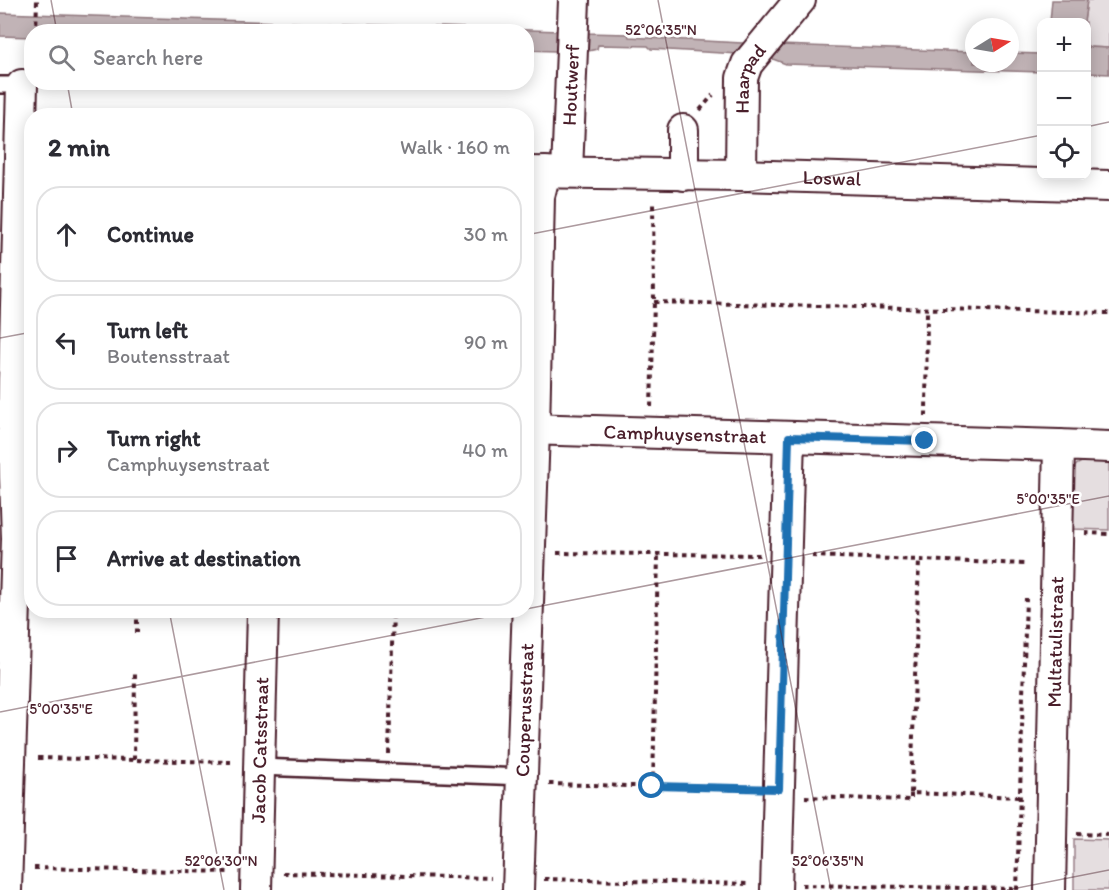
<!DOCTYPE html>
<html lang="en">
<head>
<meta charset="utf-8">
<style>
  :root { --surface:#fff; --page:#f7f7f7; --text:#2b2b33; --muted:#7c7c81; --line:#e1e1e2 }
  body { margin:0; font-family:Itim,sans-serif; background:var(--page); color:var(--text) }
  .controls { position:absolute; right:18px; top:18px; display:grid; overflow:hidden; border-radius:12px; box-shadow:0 3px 15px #0003 }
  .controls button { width:54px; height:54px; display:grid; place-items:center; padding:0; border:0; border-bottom:2px solid var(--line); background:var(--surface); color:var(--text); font:30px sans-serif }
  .compass { position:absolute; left:965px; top:18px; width:54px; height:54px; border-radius:50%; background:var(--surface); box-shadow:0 3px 15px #0003; rotate:79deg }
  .stop { position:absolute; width:18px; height:18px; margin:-14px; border:4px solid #1f6fb2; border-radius:50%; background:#fff }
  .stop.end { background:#1f6fb2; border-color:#fff; box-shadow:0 2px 6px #0008 }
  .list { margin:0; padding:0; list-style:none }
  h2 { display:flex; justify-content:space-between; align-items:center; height:78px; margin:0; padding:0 24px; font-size:26px }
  h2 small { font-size:20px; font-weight:400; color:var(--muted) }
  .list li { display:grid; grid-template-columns:39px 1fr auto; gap:18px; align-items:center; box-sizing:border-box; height:96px; margin:0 12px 12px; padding:0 12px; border:2px solid var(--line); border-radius:24px }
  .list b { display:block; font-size:22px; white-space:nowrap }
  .list p { margin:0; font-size:20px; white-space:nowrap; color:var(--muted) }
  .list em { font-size:20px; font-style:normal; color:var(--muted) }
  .icon { flex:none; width:33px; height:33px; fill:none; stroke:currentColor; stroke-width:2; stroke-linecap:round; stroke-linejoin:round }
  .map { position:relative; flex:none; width:1109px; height:890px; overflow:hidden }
  .search { position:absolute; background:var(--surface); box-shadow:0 3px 15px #0003; left:24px; top:24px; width:510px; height:66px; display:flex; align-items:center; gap:15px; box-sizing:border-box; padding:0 21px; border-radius:24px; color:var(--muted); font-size:22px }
  .panel { position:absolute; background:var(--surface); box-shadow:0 3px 15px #0003; left:24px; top:108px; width:510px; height:510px; border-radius:24px }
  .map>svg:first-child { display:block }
  .green { fill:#e5dee0; stroke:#987e86; stroke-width:1.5 }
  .water { fill:#c1b3b6; stroke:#91787e; stroke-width:1.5 }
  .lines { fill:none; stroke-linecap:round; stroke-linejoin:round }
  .service-casing { stroke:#4a1f2b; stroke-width:20 }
  .minor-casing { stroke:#4a1f2b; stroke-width:34 }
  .path { stroke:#4a1f2b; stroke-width:4; stroke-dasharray:4.5 4.5; stroke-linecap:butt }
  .service { stroke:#fff; stroke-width:15 }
  .minor { stroke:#fff; stroke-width:30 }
  .route { stroke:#1f6fb2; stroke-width:8 }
  .ticks { fill:none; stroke:#4a1f2b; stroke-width:1.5; stroke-opacity:0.45 }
  .labels { text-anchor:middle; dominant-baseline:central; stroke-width:5; stroke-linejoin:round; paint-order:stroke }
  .street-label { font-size:20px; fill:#4a1f2b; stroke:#fff }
  .ticks-label { font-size:15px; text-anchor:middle; fill:#4a1f2b; stroke:#fff; stroke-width:5; stroke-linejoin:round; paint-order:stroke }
</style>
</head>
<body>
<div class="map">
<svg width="1109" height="890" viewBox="0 0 1109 890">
  <rect width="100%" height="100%" fill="#fff"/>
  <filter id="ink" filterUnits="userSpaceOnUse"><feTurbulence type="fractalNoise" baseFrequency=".0167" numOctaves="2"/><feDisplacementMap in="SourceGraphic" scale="12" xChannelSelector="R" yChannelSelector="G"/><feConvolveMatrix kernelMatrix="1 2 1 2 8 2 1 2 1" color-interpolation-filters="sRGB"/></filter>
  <g filter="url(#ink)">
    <g class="green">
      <polygon points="1087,0 1109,0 1109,48 1087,47 1086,22 1084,22"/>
      <polygon points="1085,460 1109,460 1109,530 1070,529 1072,476 1076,465"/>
      <polygon points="1074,839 1109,840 1109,890 1074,890"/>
    </g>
    <g class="water">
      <polygon points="1052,0 1087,0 1084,22 1050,22"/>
      <polygon points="0,13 560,31 585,33 628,34 629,37 780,45 974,52 974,63 1010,63 1010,53 1041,54 1042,72 786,64 765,56 739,54 651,49 648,46 598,45 597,49 584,52 527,50 526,32 32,32 31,37 0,36"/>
      <polygon points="1087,47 1109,48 1109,74 1087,73"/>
    </g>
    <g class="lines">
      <g class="service-casing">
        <g id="service">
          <polyline points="0,85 22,85"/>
          <polyline points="259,767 522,777"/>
        </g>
      </g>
      <g class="minor-casing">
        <g id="minor">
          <path id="s1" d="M526,172L741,175L1109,186"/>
          <path id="s2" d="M567,172L574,0"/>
          <polyline points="683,175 683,130"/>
          <path id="s3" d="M741,175L742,78L747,64L800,0"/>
          <path id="s4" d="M526,429L1059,445"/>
          <polyline points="6,890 17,539 13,416 22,85"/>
          <path id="s5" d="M256,890L263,610"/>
          <path id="s6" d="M518,890L534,430L539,196L545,172"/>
          <polyline points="776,890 789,437"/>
          <path id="s7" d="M1050,890L1059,445L1109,447"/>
        </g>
      </g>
      <g class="path">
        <polyline points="36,32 37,0"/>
        <polyline points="700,110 713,95"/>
        <polyline points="654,302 1109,313"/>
        <polyline points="651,407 654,302 653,202"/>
        <polyline points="926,416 927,308"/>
        <polyline points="1085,533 1109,534"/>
        <polyline points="557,553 760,555"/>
        <polyline points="812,556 1026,564"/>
        <polyline points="137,633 137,610"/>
        <polyline points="389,754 393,610"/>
        <polyline points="38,758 231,762"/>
        <polyline points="134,760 135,673"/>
        <polyline points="549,784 751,789"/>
        <polyline points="653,786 658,554"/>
        <polyline points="911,793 919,560"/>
        <polyline points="805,797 911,800 911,793 1020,797"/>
        <polyline points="1077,834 1109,835"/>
        <polyline points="34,868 230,872"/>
        <polyline points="283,873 491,878"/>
        <polyline points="544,879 749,884"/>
        <polyline points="802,885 1017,889"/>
        <polyline points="1017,890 1026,598"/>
      </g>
      <use href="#service" class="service"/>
      <use href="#minor" class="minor"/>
    </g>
  </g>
  <g class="lines" filter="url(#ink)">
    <polyline class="route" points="652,786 779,789 789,437 925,441"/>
  </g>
  <path class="ticks" d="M51,0L57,32M658,0L831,890M67,82L73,116M1086,127L1109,122M526,235L1042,135M0,338L32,332M526,609L1109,496M169,610L224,890M0,712L521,610M1007,890L1109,870"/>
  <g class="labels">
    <g class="street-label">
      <text stroke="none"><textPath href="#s3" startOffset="98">Haarpad</textPath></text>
      <text stroke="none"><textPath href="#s2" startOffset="87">Houtwerf</textPath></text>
      <text stroke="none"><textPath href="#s1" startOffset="306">Loswal</textPath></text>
      <text stroke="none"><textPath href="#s4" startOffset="159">Camphuysenstraat</textPath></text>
      <text stroke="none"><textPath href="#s7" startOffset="248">Multatulistraat</textPath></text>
      <text stroke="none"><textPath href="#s6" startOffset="180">Couperusstraat</textPath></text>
      <text stroke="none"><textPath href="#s5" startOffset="140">Jacob Catsstraat</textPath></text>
    </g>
  </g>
  <g class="ticks-label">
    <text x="661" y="35">52°06'35"N</text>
    <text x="1048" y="504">5°00'35"E</text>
    <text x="61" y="714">5°00'35"E</text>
    <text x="221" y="866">52°06'30"N</text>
    <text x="828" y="866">52°06'35"N</text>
  </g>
</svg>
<div class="controls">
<button>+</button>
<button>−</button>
<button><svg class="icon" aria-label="locate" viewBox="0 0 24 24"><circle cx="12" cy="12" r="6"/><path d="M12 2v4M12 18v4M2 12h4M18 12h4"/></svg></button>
</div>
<svg class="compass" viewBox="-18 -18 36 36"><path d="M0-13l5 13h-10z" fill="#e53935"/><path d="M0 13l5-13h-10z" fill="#7c7c81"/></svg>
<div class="stop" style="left:652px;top:786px"></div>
<div class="stop end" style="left:925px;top:441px"></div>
<div class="search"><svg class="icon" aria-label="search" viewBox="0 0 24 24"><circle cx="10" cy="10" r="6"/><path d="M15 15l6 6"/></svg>Search here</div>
<section class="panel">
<h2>2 min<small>Walk · 160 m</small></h2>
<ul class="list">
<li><svg class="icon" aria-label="ahead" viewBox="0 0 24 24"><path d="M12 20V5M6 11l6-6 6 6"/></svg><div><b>Continue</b></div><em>30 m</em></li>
<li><svg class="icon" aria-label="left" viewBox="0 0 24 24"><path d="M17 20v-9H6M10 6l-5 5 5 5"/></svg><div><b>Turn left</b><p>Boutensstraat</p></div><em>90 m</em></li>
<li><svg class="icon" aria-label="right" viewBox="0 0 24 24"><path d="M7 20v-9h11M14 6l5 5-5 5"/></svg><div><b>Turn right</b><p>Camphuysenstraat</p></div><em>40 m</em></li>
<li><svg class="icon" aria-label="arrive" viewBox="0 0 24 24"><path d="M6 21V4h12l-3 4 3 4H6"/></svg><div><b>Arrive at destination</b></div></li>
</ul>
</section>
</div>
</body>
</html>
